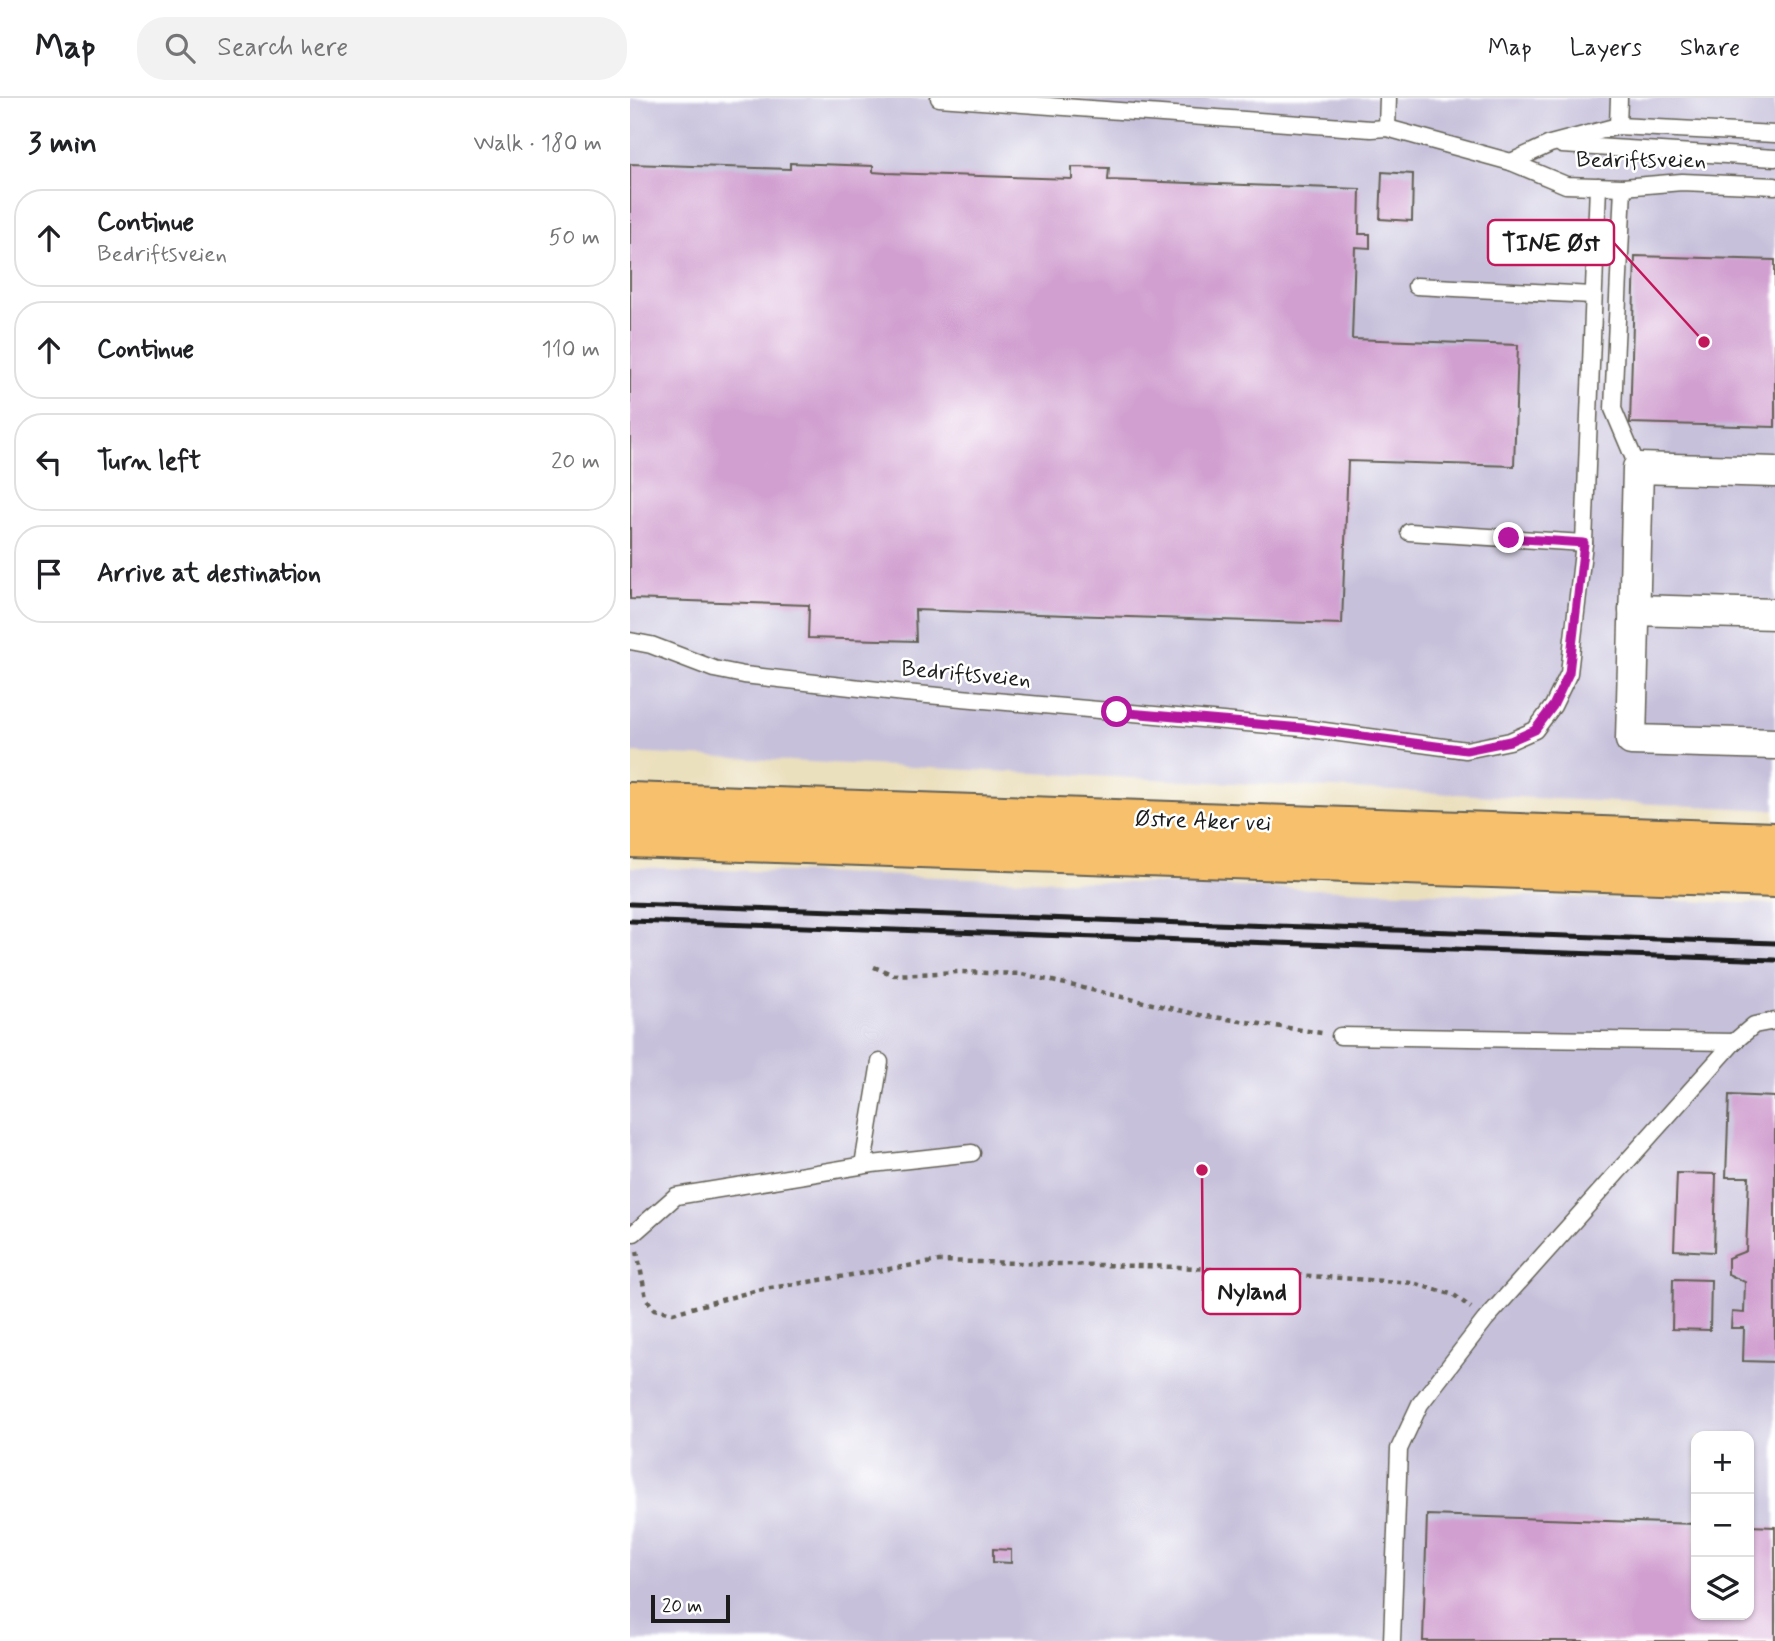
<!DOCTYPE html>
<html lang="en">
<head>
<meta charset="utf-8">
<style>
  :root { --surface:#fff; --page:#f2f2f2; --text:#202124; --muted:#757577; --line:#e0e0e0 }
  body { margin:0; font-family:Mynerve,sans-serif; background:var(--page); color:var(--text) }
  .controls { position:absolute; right:21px; bottom:21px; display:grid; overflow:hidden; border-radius:14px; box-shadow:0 2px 5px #0004 }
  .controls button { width:63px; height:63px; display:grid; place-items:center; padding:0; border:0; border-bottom:2px solid var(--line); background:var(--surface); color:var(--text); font:35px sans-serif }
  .scale { position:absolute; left:21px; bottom:18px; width:79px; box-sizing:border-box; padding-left:7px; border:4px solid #1c1c1c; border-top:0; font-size:19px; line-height:24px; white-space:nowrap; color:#1c1c1c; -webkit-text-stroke:5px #fff; paint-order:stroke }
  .stop { position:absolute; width:21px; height:21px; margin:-16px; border:5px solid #b5179e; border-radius:50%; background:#fff }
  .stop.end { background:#b5179e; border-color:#fff; box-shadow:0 2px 7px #0008 }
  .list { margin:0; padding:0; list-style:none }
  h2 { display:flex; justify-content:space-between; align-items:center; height:91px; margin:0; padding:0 28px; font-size:30px }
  h2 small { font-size:23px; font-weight:400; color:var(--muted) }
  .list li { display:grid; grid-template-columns:46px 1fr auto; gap:21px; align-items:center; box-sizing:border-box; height:98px; margin:0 14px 14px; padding:0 14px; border:2px solid var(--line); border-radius:28px }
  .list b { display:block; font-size:26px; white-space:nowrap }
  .list p { margin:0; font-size:23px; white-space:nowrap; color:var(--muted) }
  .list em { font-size:23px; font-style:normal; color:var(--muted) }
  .icon { flex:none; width:38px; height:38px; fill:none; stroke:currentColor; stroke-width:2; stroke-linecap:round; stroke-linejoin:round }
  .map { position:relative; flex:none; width:1145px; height:1543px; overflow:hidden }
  header { display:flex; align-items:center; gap:42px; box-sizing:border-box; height:98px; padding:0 35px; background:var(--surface); border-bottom:2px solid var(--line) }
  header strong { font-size:33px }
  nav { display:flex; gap:38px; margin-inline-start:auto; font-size:24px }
  .search { width:490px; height:63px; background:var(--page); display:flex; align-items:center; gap:18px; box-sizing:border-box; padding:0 24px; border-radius:28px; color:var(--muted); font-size:26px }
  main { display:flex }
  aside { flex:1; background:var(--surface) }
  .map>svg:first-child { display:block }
  .industrial { fill:#c6c0da; fill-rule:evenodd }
  .building { fill:#d1a0d0 }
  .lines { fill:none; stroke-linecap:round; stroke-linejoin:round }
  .lane-casing { stroke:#646155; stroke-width:19 }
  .street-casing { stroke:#646155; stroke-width:33 }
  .highway-casing { stroke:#646155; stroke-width:42 }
  .path { stroke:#646155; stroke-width:4.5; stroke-dasharray:5 5; stroke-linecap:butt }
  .lane { stroke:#fff; stroke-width:16 }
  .street { stroke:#fff; stroke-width:30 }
  .highway { stroke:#f7c06c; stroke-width:38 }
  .rail { stroke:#1c1c1c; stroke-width:5 }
  .route { stroke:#b5179e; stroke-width:9 }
  .labels { text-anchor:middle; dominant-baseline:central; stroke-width:5; stroke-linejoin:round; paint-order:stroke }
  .street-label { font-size:23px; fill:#1c1c1c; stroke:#fff }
  .leader { fill:none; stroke:#c2185b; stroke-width:2.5 }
  .callout-dot { fill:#c2185b; stroke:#fff; stroke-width:2.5 }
  .callout { fill:#fff; stroke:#c2185b; stroke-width:2.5 }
  .callout-label { font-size:24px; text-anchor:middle; font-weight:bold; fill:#1c1c1c }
</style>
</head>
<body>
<header>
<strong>Map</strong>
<div class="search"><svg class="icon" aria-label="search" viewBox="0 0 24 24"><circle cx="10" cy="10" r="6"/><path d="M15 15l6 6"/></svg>Search here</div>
<nav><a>Map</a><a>Layers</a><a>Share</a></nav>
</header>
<main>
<aside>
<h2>3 min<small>Walk · 180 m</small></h2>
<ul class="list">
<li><svg class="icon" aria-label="ahead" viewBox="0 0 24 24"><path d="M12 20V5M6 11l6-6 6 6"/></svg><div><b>Continue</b><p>Bedriftsveien</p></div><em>50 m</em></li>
<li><svg class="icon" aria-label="ahead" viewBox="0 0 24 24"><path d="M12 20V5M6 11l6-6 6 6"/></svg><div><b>Continue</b></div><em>110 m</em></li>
<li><svg class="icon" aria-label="left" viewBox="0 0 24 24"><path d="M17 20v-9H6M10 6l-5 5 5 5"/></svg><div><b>Turn left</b></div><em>20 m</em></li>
<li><svg class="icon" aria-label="arrive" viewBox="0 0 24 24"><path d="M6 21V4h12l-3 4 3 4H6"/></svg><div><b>Arrive at destination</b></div></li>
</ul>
</aside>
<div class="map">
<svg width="1145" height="1543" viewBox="0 0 1145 1543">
  <rect width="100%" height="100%" fill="#fff"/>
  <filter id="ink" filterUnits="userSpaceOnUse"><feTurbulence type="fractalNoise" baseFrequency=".0143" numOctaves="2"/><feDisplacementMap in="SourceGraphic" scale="14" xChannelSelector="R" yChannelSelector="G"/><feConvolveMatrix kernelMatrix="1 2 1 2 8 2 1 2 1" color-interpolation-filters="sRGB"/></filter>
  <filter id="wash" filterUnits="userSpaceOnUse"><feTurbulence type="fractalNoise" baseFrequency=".00686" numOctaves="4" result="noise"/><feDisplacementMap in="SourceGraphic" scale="28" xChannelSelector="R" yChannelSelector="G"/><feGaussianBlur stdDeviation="1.57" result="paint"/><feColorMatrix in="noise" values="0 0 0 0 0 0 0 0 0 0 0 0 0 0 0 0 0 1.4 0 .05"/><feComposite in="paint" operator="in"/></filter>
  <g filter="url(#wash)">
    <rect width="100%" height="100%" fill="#ebe0be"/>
    <g class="industrial">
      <polygon points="0,0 1145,0 1145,712 0,655"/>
      <path d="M0,769L1145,806V1543H0ZM1066,1338H1119V1517H1066Z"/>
    </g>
    <g id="blocks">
      <g class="building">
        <polygon points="160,65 243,68 243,74 256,75 442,81 442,69 479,70 478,82 730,91 729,136 740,136 740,150 725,149 722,241 888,247 884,368 718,363 712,526 285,512 286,543 178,540 179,507 0,501 0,66 160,71"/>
        <polygon points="752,74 783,76 782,123 750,121"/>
        <polygon points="1005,158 1145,162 1145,329 1000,325"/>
        <polygon points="1099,997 1145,999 1145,1264 1113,1263 1114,1230 1101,1230 1102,1214 1114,1215 1115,1184 1098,1176 1098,1160 1116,1153 1119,1079 1096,1079"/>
        <polygon points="1047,1075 1086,1076 1084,1154 1044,1152"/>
        <polygon points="1043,1181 1081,1182 1080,1232 1042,1231"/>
        <polygon points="797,1417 1066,1426 1066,1517 1119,1517 1119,1428 1145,1429 1145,1543 793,1543"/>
        <polygon points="363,1451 381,1452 381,1465 363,1464"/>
      </g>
    </g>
  </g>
  <g filter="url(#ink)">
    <use href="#blocks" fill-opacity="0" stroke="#646155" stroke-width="2"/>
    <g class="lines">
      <g class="lane-casing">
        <g id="lane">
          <polyline points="309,0 741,31 757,30 881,64 936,87 993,89 1052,84 1145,88"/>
          <polyline points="988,28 989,0"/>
          <polyline points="757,30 758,0"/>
          <polyline points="932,47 1145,60"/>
          <polyline points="881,64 920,46 988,28 1145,36"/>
          <polyline points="993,89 983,311 1008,370"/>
          <polyline points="786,188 962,197"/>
          <polyline points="779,434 954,445"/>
          <polyline points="0,543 21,547 84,571 114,577 275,595 672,630 836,652 880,643 905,632 923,608 939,575 954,445 968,88"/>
          <polyline points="710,938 1104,944"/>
          <polyline points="233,1067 250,964"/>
          <polyline points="4,1135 46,1098 242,1066 342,1055"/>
          <polyline points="762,1543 769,1351 790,1306 855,1222 1104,944 1124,927 1145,923"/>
        </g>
      </g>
      <g class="street-casing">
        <g id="street">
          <polyline points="1145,374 1008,370 1001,642 1145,646"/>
          <polyline points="1004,512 1145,516"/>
        </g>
      </g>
      <g class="highway-casing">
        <g id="highway">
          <polyline points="0,704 1145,744"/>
          <polyline points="0,740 1145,780"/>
        </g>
      </g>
      <g class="path">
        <polyline points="244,869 264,877 329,874 392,876 570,917 692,935"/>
        <polyline points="7,1153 16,1200 24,1211 43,1215 128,1192 309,1163 549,1169 783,1185 824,1197 841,1210"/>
      </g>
      <use href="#lane" class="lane"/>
      <use href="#street" class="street"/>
      <use href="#highway" class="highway"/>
      <g class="rail">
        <polyline points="0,806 1145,845"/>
        <polyline points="0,823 1145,862"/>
      </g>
    </g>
  </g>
  <g class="lines" filter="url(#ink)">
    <polyline class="route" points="487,614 672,630 836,652 880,643 905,632 923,608 939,575 954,445 879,440"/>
  </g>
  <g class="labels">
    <g class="street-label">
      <text x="1011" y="63">Bedriftsveien</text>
      <text transform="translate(336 577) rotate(5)">Bedriftsveien</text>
      <text transform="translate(573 724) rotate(2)">Østre Aker vei</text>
    </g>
  </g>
  <path class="leader" d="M1074 244L984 145M572 1072L573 1193"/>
  <g class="callout-dot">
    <circle cx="1074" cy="244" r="7"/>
    <circle cx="572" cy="1072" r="7"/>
  </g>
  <g class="callout">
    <rect x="858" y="122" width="126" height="45" rx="7"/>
    <rect x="573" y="1171" width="97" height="45" rx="7"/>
  </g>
  <g class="callout-label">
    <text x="921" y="153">TINE Øst</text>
    <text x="622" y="1201">Nyland</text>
  </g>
</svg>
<div class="controls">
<button>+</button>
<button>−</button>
<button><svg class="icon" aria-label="layers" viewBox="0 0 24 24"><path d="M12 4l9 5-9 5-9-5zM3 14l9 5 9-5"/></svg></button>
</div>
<div class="scale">20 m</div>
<div class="stop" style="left:487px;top:614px"></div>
<div class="stop end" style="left:879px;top:440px"></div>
</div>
</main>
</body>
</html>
